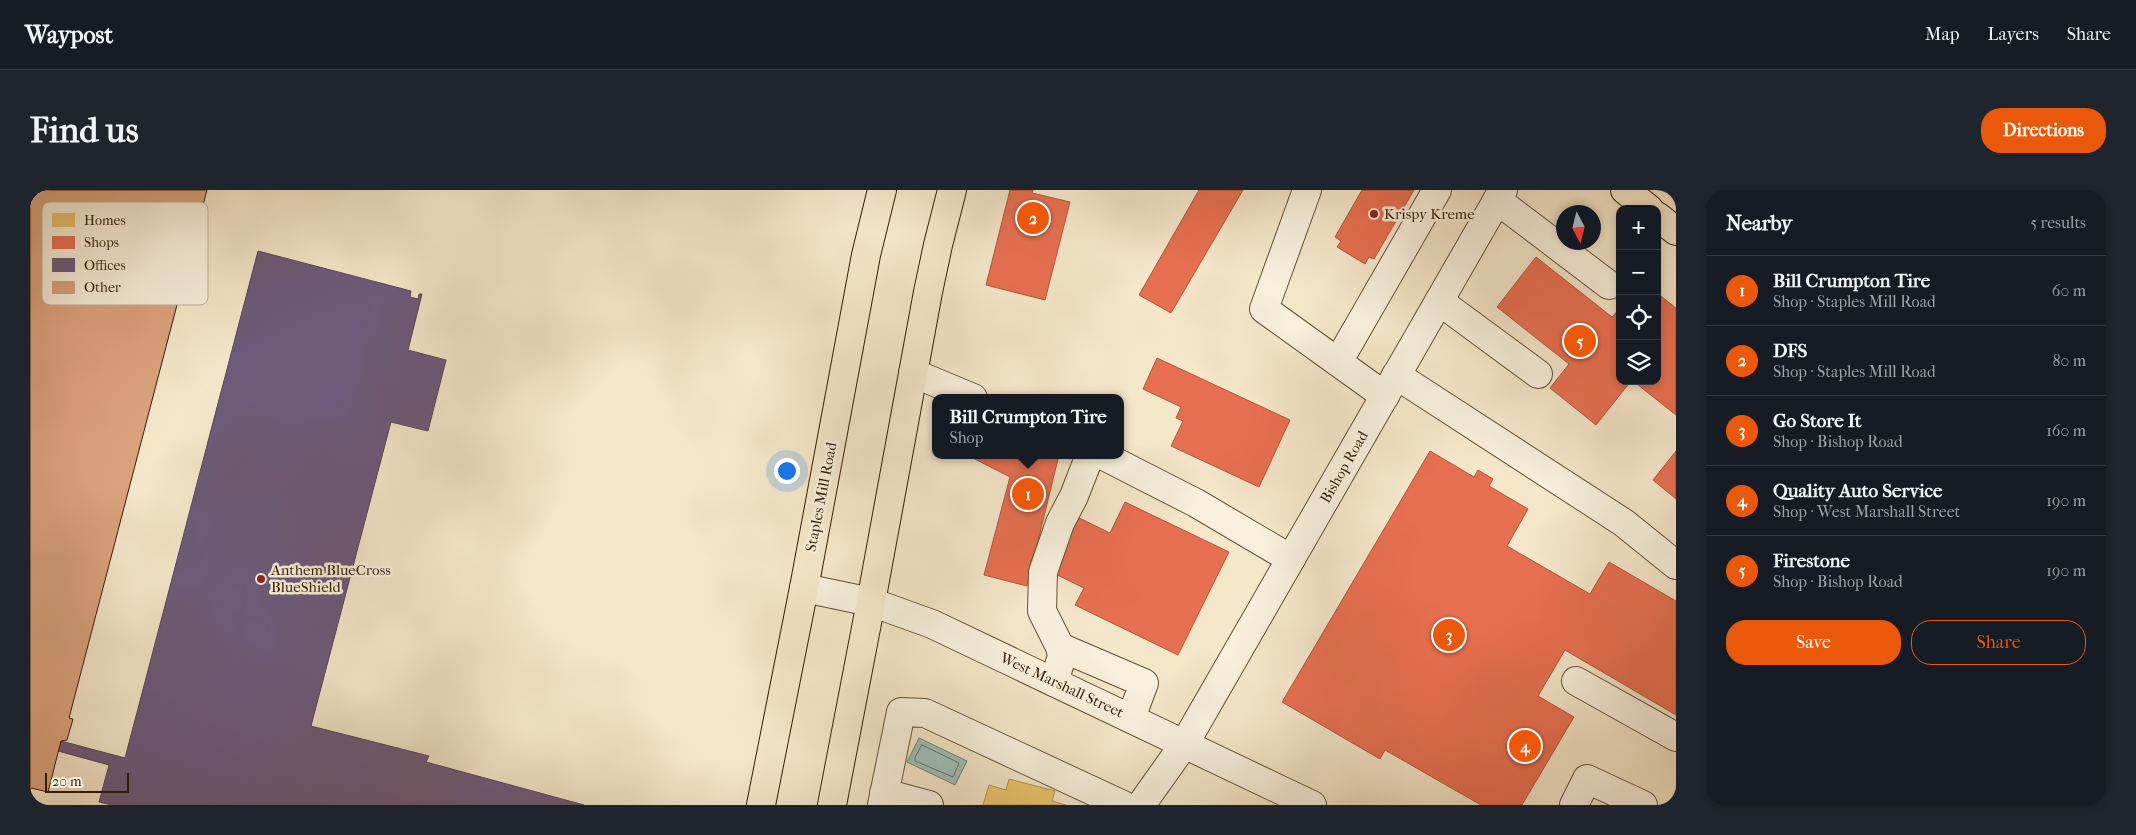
<!DOCTYPE html>
<html lang="en">
<head>
<meta charset="utf-8">
<style>
  :root { --surface:#171b24; --page:#20242c; --text:#f1f3f6; --muted:#9ea1a6; --line:#363941; --accent:#ea580c }
  body { margin:0; font-family:"IM FELL French Canon",serif; background:var(--page); color:var(--text) }
  .controls { position:absolute; right:15px; top:15px; display:grid; overflow:hidden; border-radius:10px; box-shadow:0 2px 8px #0003 }
  .controls button { width:45px; height:45px; display:grid; place-items:center; padding:0; border:0; border-bottom:1px solid var(--line); background:var(--surface); color:var(--text); font:25px sans-serif }
  .compass { position:absolute; left:1526px; top:15px; width:45px; height:45px; border-radius:50%; background:var(--surface); box-shadow:0 2px 8px #0003; rotate:173deg }
  .scale { position:absolute; left:15px; bottom:12px; width:84px; box-sizing:border-box; padding-left:5px; border:2px solid #341e05; border-top:0; font-size:14px; line-height:18px; white-space:nowrap; color:#341e05; -webkit-text-stroke:4px #f8efdc; paint-order:stroke }
  .you { position:absolute; left:756px; top:280px; width:18px; height:18px; margin:-12px; border:4px solid #fff; border-radius:50%; background:#1a73e8; box-shadow:0 0 0 8px #1a73e833 }
  .badge { display:grid; place-items:center; width:32px; height:32px; border-radius:50%; background:var(--accent); color:#fff; font-size:16px; font-weight:700 }
  .pin { position:absolute; translate:-50% -50%; border:2px solid #fff; box-shadow:0 1px 5px #0006 }
  .popup { position:absolute; left:902px; top:204px; width:192px; height:65px; box-sizing:border-box; display:grid; place-content:center; border-radius:10px; background:var(--surface); filter:drop-shadow(0 1px 4px #0005); font-size:16px; white-space:nowrap; color:var(--muted) }
  .popup b { font-size:19px; color:var(--text) }
  .popup::after { content:''; position:absolute; left:50%; top:100%; margin-left:-10px; border:10px solid transparent; border-top-color:var(--surface) }
  .list { margin:0; padding:0; list-style:none }
  h2 { display:flex; justify-content:space-between; align-items:center; height:65px; margin:0; padding:0 20px; font-size:21px }
  h2 small { font-size:16px; font-weight:400; color:var(--muted) }
  .list li { display:grid; grid-template-columns:32px 1fr auto; gap:15px; align-items:center; box-sizing:border-box; height:70px; padding:0 20px; border-top:1px solid var(--line) }
  .list b { display:block; font-size:19px; white-space:nowrap }
  .list p { margin:0; font-size:16px; white-space:nowrap; color:var(--muted) }
  .list em { font-size:16px; font-style:normal; color:var(--muted) }
  .actions { display:flex; gap:10px; padding:15px 20px }
  .actions a { flex:1; padding:11px 0; border:1px solid var(--accent); border-radius:20px; text-align:center; font-size:18px; color:var(--accent) }
  .actions .main { background:var(--accent); color:#fff }
  .icon { flex:none; width:28px; height:28px; fill:none; stroke:currentColor; stroke-width:2; stroke-linecap:round; stroke-linejoin:round }
  .map { position:relative; flex:none; width:1646px; height:615px; overflow:hidden; border-radius:20px }
  header { display:flex; align-items:center; gap:30px; box-sizing:border-box; height:70px; padding:0 25px; background:var(--surface); border-bottom:1px solid var(--line) }
  header strong { font-size:24px }
  nav { display:flex; gap:28px; margin-inline-start:auto; font-size:18px }
  .intro { display:flex; align-items:center; justify-content:space-between; box-sizing:border-box; height:120px; padding:0 30px }
  h1 { margin:0; font-size:35px }
  .button { padding:12px 22px; border-radius:20px; background:var(--accent); color:#fff; font-size:18px; font-weight:700 }
  main { display:flex; gap:30px; padding:0 30px }
  aside { flex:1; background:var(--surface); border-radius:20px; box-shadow:0 2px 8px #0003 }
  .map>svg:first-child { display:block }
  .water { fill:#9cbfba; stroke:#727f72 }
  .homes { fill:#e9c46a; stroke:#b3924c }
  .shops { fill:#e76f51; stroke:#b1573a }
  .offices { fill:#6d597a; stroke:#5c4757 }
  .lines { fill:none; stroke-linecap:round; stroke-linejoin:round }
  .shore { stroke:#686e60; stroke-width:1 }
  .building { fill:#dba27e; stroke:#341e05 }
  .minor-casing { stroke:#645036; stroke-width:30 }
  .major-casing { stroke:#341e05; stroke-width:30 }
  .minor { stroke:#f8efdc; stroke-width:28 }
  .major { stroke:#f4e6c9; stroke-width:28 }
  .poi-dot { fill:#8f2418; stroke:#f8efdc; stroke-width:2 }
  .labels { text-anchor:middle; dominant-baseline:central; stroke-width:5; stroke-linejoin:round; paint-order:stroke }
  .poi-label { font-size:15px; fill:#341e05; stroke:#f8efdc; text-anchor:start }
  .street-label { font-size:15px; fill:#341e05; stroke:#f8efdc }
  .key { fill:#f8efdc; stroke:#bdb09c; stroke-width:1 }
  .key-label { font-size:14px; fill:#341e05 }
</style>
</head>
<body>
<header>
<strong>Waypost</strong>
<nav><a>Map</a><a>Layers</a><a>Share</a></nav>
</header>
<div class="intro"><h1>Find us</h1><a class="button">Directions</a></div>
<main>
<div class="map">
<svg width="1646" height="615" viewBox="0 0 1646 615">
  <rect width="100%" height="100%" fill="#f4e6c9"/>
  <filter id="stains"><feTurbulence type="fractalNoise" baseFrequency=".004" numOctaves="4"/><feColorMatrix values="0 0 0 0 .2 0 0 0 0 .09 0 0 0 0 .02 0 0 0 .5 -.17"/></filter>
  <radialGradient id="worn" r=".72"><stop offset=".6" stop-color="#630" stop-opacity="0"/><stop offset="1" stop-color="#630" stop-opacity=".3"/></radialGradient>
  <polygon class="water" points="889,548 937,571 925,595 877,572"/>
  <polygon class="homes" points="979,589 1025,601 1022,611 1036,615 953,615 959,595 976,600"/>
  <g class="shops">
    <polygon points="980,0 1003,0 1002,3 1040,12 1015,110 956,95"/>
    <polygon points="1169,0 1213,0 1141,123 1109,105"/>
    <polygon points="1332,0 1384,0 1344,69 1339,67 1335,74 1307,57 1311,51 1305,47"/>
    <polygon points="1506,67 1582,127 1590,118 1590,191 1601,191 1566,235 1520,198 1539,174 1467,117"/>
    <polygon points="1627,103 1646,118 1646,225 1603,191 1627,191"/>
    <polygon points="1127,168 1260,230 1229,297 1141,256 1153,231 1146,228 1151,217 1113,199"/>
    <polygon points="1400,261 1444,287 1448,280 1463,289 1459,296 1498,319 1477,356 1560,404 1579,372 1646,411 1646,525 1535,460 1508,506 1544,527 1492,615 1451,615 1355,560 1350,569 1252,512"/>
    <polygon points="1646,261 1646,309 1623,290"/>
    <polygon points="937,265 1029,265 997,396 954,385 980,287"/>
    <polygon points="1095,312 1199,362 1148,465 1045,415 1054,398 1017,380 1043,325 1080,343"/>
  </g>
  <polygon class="offices" points="228,61 381,101 380,107 388,109 389,104 392,104 378,160 416,170 398,241 361,232 281,536 399,566 396,572 554,615 82,615 69,612 79,575 28,561 31,551 95,568"/>
  <g class="lines">
    <polygon class="shore" points="892,555 929,573 923,587 885,571 885,568"/>
  </g>
  <polygon class="building" points="0,0 177,0 39,528 43,529 37,550 31,551 18,602 1,598 0,600"/>
  <g class="lines">
    <g class="minor-casing">
      <g id="minor">
        <polyline points="1277,0 1234,119 1355,206"/>
        <polyline points="1467,10 1579,95"/>
        <polyline points="1409,111 1508,184"/>
        <polyline points="1308,172 1407,0"/>
        <polyline points="883,183 943,208"/>
        <polyline points="1366,185 1594,333 1646,375"/>
        <polyline points="1072,265 1166,313 1261,369"/>
        <polyline points="774,398 841,412 902,434 1282,615"/>
        <polyline points="1030,457 1114,493 1101,528"/>
        <polyline points="1546,491 1646,547"/>
        <polyline points="1024,492 1032,466 1030,457 1012,421 1013,382 1030,333 1044,306 1060,265"/>
        <polyline points="854,603 899,615"/>
        <polyline points="852,615 871,522 895,523 1093,615"/>
        <polyline points="1111,615 1155,553 1473,0"/>
        <polyline points="1544,615 1557,589 1613,615"/>
      </g>
    </g>
    <g class="major-casing">
      <g id="major">
        <polyline points="1595,0 1619,19"/>
        <polyline points="1627,26 1646,41"/>
        <polyline points="731,615 774,398 836,65 852,0"/>
        <polyline points="802,615 841,412 898,102 908,55 922,0"/>
      </g>
    </g>
    <use href="#minor" class="minor"/>
    <use href="#major" class="major"/>
  </g>
  <g class="poi-dot">
    <circle cx="1344" cy="24" r="5"/>
    <circle cx="231" cy="389" r="5"/>
  </g>
  <g class="labels">
    <g class="poi-label">
      <text x="1354" y="24">Krispy Kreme</text>
      <text x="241" y="380">Anthem BlueCross<tspan x="241" dy="17">BlueShield</tspan></text>
    </g>
    <g class="street-label">
      <text transform="translate(1314 277) rotate(-60)">Bishop Road</text>
      <text transform="translate(791 307) rotate(-79)">Staples Mill Road</text>
      <text transform="translate(1032 495) rotate(25)">West Marshall Street</text>
    </g>
  </g>
  <rect x="12" y="12" width="166" height="103" rx="8" class="key"/>
  <rect x="22" y="23" width="23" height="14" fill="#e9c46a"/>
  <rect x="22" y="46" width="23" height="13" fill="#e76f51"/>
  <rect x="22" y="68" width="23" height="14" fill="#6d597a"/>
  <rect x="22" y="91" width="23" height="13" fill="#dba27e"/>
  <g class="key-label">
    <text x="54" y="35">Homes</text>
    <text x="54" y="57">Shops</text>
    <text x="54" y="80">Offices</text>
    <text x="54" y="102">Other</text>
  </g>
  <rect width="100%" height="100%" filter="url(#stains)"/>
  <rect width="100%" height="100%" fill="url(#worn)"/>
</svg>
<div class="controls">
<button>+</button>
<button>−</button>
<button><svg class="icon" aria-label="locate" viewBox="0 0 24 24"><circle cx="12" cy="12" r="6"/><path d="M12 2v4M12 18v4M2 12h4M18 12h4"/></svg></button>
<button><svg class="icon" aria-label="layers" viewBox="0 0 24 24"><path d="M12 4l9 5-9 5-9-5zM3 14l9 5 9-5"/></svg></button>
</div>
<svg class="compass" viewBox="-18 -18 36 36"><path d="M0-13l5 13h-10z" fill="#e53935"/><path d="M0 13l5-13h-10z" fill="#9ea1a6"/></svg>
<div class="scale">20 m</div>
<div class="you"></div>
<div class="pin badge" style="left:998px;top:304px">1</div>
<div class="popup"><b>Bill Crumpton Tire</b>Shop</div>
<div class="pin badge" style="left:1003px;top:28px">2</div>
<div class="pin badge" style="left:1419px;top:445px">3</div>
<div class="pin badge" style="left:1495px;top:556px">4</div>
<div class="pin badge" style="left:1550px;top:151px">5</div>
</div>
<aside>
<h2>Nearby<small>5 results</small></h2>
<ul class="list">
<li><span class="badge">1</span><div><b>Bill Crumpton Tire</b><p>Shop · Staples Mill Road</p></div><em>60 m</em></li>
<li><span class="badge">2</span><div><b>DFS</b><p>Shop · Staples Mill Road</p></div><em>80 m</em></li>
<li><span class="badge">3</span><div><b>Go Store It</b><p>Shop · Bishop Road</p></div><em>160 m</em></li>
<li><span class="badge">4</span><div><b>Quality Auto Service</b><p>Shop · West Marshall Street</p></div><em>190 m</em></li>
<li><span class="badge">5</span><div><b>Firestone</b><p>Shop · Bishop Road</p></div><em>190 m</em></li>
</ul>
<div class="actions"><a class="main">Save</a><a>Share</a></div>
</aside>
</main>
</body>
</html>
